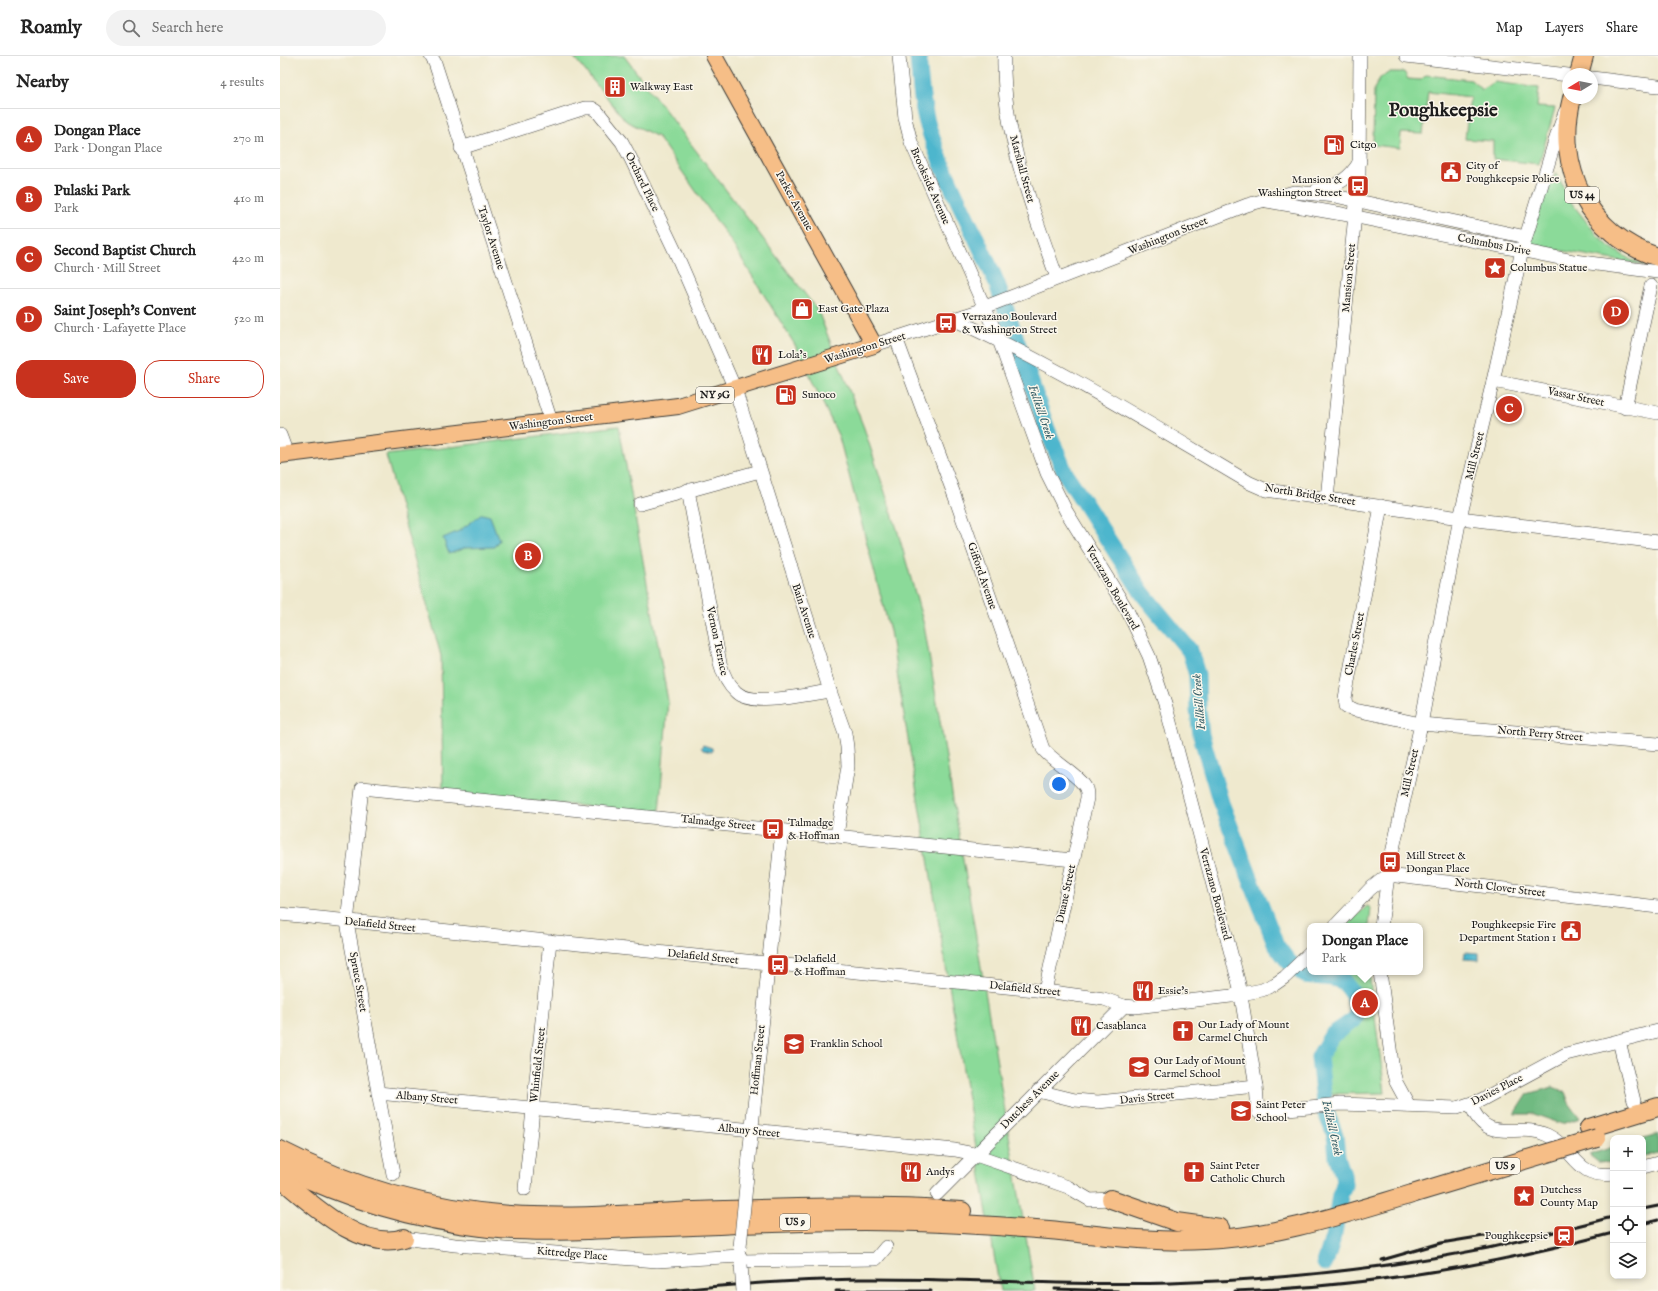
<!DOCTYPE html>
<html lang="en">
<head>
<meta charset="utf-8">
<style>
  :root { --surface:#fff; --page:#f2f2f2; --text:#222; --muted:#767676; --line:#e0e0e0; --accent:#c8321e }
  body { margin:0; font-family:"IM FELL English",serif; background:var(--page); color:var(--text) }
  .controls { position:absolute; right:12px; bottom:12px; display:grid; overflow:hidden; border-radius:8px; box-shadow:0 2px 6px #0003 }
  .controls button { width:36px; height:36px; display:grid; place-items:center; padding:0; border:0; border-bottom:1px solid var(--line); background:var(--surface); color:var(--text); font:20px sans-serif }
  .compass { position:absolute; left:1282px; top:12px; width:36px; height:36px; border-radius:50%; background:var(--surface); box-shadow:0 2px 6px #0003; rotate:260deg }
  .you { position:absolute; left:779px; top:728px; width:14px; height:14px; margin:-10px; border:3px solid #fff; border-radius:50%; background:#1a73e8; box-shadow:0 0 0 6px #1a73e833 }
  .badge { display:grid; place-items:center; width:26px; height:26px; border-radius:50%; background:var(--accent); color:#fff; font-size:13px; font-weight:700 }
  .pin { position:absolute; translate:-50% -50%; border:2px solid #fff; box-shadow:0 1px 4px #0006 }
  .popup { position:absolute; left:1027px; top:867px; width:116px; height:52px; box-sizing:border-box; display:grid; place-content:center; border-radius:8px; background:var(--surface); filter:drop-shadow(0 1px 3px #0005); font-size:13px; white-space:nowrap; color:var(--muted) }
  .popup b { font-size:15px; color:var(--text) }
  .popup::after { content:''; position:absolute; left:50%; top:100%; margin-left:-8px; border:8px solid transparent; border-top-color:var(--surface) }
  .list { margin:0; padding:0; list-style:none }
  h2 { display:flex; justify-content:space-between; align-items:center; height:52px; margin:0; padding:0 16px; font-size:17px }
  h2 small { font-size:13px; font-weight:400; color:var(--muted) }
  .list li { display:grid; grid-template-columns:26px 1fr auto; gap:12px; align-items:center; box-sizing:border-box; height:60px; padding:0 16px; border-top:1px solid var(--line) }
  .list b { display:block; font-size:15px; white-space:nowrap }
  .list p { margin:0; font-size:13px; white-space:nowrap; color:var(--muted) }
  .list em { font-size:13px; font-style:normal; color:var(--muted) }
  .actions { display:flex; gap:8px; padding:12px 16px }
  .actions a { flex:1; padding:9px 0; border:1px solid var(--accent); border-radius:16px; text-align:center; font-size:14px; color:var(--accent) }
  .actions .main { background:var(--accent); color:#fff }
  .icon { flex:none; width:22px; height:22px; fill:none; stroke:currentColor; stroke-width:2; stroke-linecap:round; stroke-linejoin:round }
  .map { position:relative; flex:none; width:1378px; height:1235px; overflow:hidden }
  header { display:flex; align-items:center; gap:24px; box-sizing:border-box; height:56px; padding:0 20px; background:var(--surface); border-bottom:1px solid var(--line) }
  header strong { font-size:19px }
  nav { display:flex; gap:22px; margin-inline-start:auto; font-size:14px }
  .search { width:280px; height:36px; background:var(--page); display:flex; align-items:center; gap:10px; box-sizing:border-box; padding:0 14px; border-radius:22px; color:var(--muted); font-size:15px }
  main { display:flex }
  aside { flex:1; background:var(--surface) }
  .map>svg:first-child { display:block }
  .green { fill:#8bda99; stroke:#547b5a }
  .forest { fill:#70ba81; stroke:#466b4e }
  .water { fill:#4eb6cd; stroke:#356974 }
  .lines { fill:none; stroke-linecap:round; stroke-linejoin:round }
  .river { stroke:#4eb6cd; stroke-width:17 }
  .minor-casing { stroke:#3c3b37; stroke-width:14 }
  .major-casing { stroke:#3c3b37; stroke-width:18 }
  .highway-casing { stroke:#3c3b37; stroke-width:20 }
  .minor { stroke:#fff; stroke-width:13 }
  .major { stroke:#f6be87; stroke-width:16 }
  .highway { stroke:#f6be87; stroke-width:18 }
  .rail { stroke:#1c1c1c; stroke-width:3 }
  .minor-bridge-casing { stroke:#3c3b37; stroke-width:14; stroke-linecap:butt }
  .highway-bridge-casing { stroke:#3c3b37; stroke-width:20; stroke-linecap:butt }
  .minor-bridge { stroke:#fff; stroke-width:13 }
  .highway-bridge { stroke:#f6be87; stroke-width:18 }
  .labels { text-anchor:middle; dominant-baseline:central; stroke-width:3; stroke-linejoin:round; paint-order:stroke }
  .shield { fill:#fbf7ec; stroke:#5f5e5a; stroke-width:1 }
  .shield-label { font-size:10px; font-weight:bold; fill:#1c1c1c }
  .poi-label { font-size:11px; fill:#1c1c1c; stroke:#fbf7ec; text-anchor:start }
  .street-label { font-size:11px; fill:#1c1c1c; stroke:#fbf7ec }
  .water-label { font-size:12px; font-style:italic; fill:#305a63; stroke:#fbf7ec }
  .town-label { font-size:19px; font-weight:bold; fill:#1c1c1c; stroke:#fbf7ec }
</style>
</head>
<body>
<header>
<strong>Roamly</strong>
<div class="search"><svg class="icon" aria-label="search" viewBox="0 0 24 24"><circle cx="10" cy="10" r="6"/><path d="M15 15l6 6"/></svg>Search here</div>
<nav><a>Map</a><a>Layers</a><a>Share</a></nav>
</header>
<main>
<aside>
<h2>Nearby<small>4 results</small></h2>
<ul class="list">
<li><span class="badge">A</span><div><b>Dongan Place</b><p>Park · Dongan Place</p></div><em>270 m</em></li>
<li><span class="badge">B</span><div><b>Pulaski Park</b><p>Park</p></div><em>410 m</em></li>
<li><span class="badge">C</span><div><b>Second Baptist Church</b><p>Church · Mill Street</p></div><em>420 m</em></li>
<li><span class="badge">D</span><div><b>Saint Joseph's Convent</b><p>Church · Lafayette Place</p></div><em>520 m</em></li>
</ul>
<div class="actions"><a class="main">Save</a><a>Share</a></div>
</aside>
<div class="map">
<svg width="1378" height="1235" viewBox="0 0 1378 1235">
  <rect width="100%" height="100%" fill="#fbf7ec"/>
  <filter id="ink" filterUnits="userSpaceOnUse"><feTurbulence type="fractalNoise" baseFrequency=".025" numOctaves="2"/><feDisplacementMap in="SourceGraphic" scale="8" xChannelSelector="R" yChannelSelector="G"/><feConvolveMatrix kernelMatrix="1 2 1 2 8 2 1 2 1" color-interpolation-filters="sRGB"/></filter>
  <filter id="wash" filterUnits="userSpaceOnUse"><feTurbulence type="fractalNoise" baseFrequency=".012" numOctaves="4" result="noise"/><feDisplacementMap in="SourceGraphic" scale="16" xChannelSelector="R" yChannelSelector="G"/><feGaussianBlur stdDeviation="0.9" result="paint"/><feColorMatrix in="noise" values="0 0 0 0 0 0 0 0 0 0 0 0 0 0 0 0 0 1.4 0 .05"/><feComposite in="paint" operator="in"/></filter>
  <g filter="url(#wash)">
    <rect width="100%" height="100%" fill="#efe9ce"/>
    <g class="green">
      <polygon points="293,0 344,0 538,255 584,372 617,473 644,569 755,1235 720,1235 610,575 559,381 515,289 450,184 378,81 346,65"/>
      <polygon points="1110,16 1124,16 1128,23 1141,24 1146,19 1191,24 1202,34 1215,26 1259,32 1257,51 1275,52 1259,108 1213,103 1213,85 1185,83 1190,41 1148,36 1143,78 1121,77 1120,92 1093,89 1094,33 1100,22"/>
      <polygon points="1276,116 1290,145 1317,179 1330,191 1351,204 1374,211 1255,190 1248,188 1256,160"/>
      <polygon points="339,370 388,645 379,757 163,737 161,600 106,399"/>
      <polygon points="1087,850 1091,852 1089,870 1066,870"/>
      <path d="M1030,909V916H1089L1105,1037L1043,1038C1042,1024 1036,1007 1042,993C1046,986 1051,979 1058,974C1071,964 1084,961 1074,941C1072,935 1069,930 1064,926C1051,918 1035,925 1022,917Z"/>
    </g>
    <g class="forest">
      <polygon points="1273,1031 1285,1036 1289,1047 1300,1062 1282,1068 1254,1058 1235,1058 1248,1038"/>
      <polygon points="1378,1078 1378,1097 1363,1100 1363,1082"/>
      <polygon points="1333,1091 1333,1107 1318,1106 1309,1099"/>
    </g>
    <g class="water">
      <polygon points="202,458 210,460 219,484 214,491 185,492 169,498 163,482 179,475"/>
      <polygon points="423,689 432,692 432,696 423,694 421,691"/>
      <polygon points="1185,896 1199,897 1199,904 1184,903"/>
    </g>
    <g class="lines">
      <path class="river" d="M638,0C640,23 641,47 648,70C665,125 695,175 717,228L767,373L785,417L863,538L910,595L917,619L918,654L921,679L941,747L996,889L1008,905L1025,919L1053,922L1063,925L1071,935L1077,951V958L1074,964L1052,979L1039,1001L1045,1054L1055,1079L1057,1101L1063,1119L1064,1129L1060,1139L1054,1178L1045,1207"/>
    </g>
  </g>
  <g filter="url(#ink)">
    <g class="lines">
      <g class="minor-casing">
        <g id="minor">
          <polyline points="151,0 155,7 271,365"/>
          <polyline points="619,0 625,62 631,86 719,284 767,417 786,455 847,554 869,600 886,651 959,928 976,1030 978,1056 1060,1048 1177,1052 1201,1044 1286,998 1378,975"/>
          <path d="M724,0C722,77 752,151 777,222"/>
          <polyline points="1126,0 1288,19"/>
          <polyline points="1312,22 1378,30"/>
          <polyline points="181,92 305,52 312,52 317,55 342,86 351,103 395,195 455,333 550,635 565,677 567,691 568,710 557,779"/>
          <path d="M1037,134C1056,131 1070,123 1080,105"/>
          <polyline points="987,145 1062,158 1294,205 1378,216"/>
          <path d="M675,264C777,310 873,370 970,427L986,434L1180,462L1378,486"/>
          <path d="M616,282L675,441L763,693C772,705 802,721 806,733C807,735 807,739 807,742L765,935"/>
          <polyline points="594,289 705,253 710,249 967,149 1014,136 1055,140 1246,181"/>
          <polyline points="1213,325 1378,357"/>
          <polyline points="1345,352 1371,230"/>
          <polyline points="0,379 7,398"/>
          <path d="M408,434L440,607C443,618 447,628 456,636C472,652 528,638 550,635"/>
          <polyline points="1047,443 1079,118 1080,0"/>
          <polyline points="360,448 480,415"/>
          <polyline points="1101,450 1065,642 1066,650 1075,654 1141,668 1378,688"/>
          <polyline points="0,858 765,935 824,943 844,950 855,951 951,940 982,934 995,928 1005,921 1030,897"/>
          <polyline points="1055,870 1090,833 1108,819 1378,851"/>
          <polyline points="1101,870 1110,806 1141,668 1180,462 1213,325 1242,194 1275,85 1285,56"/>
          <polyline points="1100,916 1113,1015 1116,1026 1129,1050"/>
          <polyline points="1339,985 1354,1045"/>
          <polyline points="758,1035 795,1044 818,1046 976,1030"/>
          <polyline points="98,1037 675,1094 690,1097 788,1131 810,1144 831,1143"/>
          <path d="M1191,1049C1207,1091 1237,1065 1267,1079C1295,1092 1295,1123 1333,1118"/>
          <polyline points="1363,1111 1378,1107"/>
          <polyline points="113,1118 67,866 82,732 793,804"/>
          <polyline points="466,1130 502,774"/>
          <polyline points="245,1133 270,885"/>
          <polyline points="657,1138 844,950"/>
          <polyline points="124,1182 175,1189 377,1205 460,1200"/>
          <polyline points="461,1205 596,1203 606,1191"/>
        </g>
      </g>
      <g class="major-casing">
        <polyline id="major" points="0,399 398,350 594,289 434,0"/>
      </g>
      <g class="highway-casing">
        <g id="highway">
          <polyline points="1299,18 1304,0"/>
          <path d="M1292,42C1274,111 1309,180 1378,201"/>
          <polyline points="1309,1072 1378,1051"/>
          <path d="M0,1094C71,1131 150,1153 230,1159C291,1163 353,1158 414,1155C504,1152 593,1149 682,1155"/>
          <path d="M0,1110C66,1143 136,1164 209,1172C257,1177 305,1174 354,1172C430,1170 507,1165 584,1165C646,1165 707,1169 769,1174C820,1179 872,1187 924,1184C996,1181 1064,1158 1132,1138"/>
          <path d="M0,1122C31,1147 80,1196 124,1182"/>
          <polyline points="831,1143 897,1166 940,1172"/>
        </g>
      </g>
      <use href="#minor" class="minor"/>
      <use href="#major" class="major"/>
      <use href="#highway" class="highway"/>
      <g class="rail">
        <polyline points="1363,1153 1378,1150"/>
        <polyline points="1363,1168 1378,1164"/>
        <polyline points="1102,1204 1161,1187 1204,1180"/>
        <polyline points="775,1233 838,1235"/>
        <path d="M388,1235C451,1228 515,1224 579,1223C682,1222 786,1230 890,1227C996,1224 1103,1213 1208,1192C1250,1183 1291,1171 1333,1161"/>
        <polyline points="556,1235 651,1235"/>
        <path d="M955,1235C1083,1231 1209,1210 1333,1177"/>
      </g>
      <g class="minor-bridge-casing">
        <g id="minor-bridge">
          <polyline points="460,1191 466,1130"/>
          <polyline points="461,1209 463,1235"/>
        </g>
      </g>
      <g class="highway-bridge-casing">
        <polyline id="highway-bridge" points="1132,1138 1317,1082"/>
      </g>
      <use href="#minor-bridge" class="minor-bridge"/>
      <use href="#highway-bridge" class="highway-bridge"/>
    </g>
  </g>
  <defs>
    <g id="building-square" transform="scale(1.15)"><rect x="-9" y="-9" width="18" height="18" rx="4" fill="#c8321e" stroke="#fbf7ec"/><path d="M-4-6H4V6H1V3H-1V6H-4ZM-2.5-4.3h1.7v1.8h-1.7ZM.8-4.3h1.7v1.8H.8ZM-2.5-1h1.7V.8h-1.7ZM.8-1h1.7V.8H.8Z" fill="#fff"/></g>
    <g id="fuel-square" transform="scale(1.15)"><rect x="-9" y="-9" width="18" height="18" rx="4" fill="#c8321e" stroke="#fbf7ec"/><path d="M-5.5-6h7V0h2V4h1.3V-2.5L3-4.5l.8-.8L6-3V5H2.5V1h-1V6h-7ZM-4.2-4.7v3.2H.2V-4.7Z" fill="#fff"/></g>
    <g id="civic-square" transform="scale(1.15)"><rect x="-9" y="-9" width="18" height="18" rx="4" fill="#c8321e" stroke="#fbf7ec"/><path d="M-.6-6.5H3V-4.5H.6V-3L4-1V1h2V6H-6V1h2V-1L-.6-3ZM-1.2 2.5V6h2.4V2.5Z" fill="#fff"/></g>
    <g id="bus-square" transform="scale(1.15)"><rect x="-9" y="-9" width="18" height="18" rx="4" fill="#c8321e" stroke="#fbf7ec"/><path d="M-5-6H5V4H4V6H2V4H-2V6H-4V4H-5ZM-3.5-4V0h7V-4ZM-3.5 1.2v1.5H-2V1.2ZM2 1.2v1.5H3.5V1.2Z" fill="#fff"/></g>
    <g id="sight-square" transform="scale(1.15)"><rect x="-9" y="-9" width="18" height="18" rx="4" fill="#c8321e" stroke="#fbf7ec"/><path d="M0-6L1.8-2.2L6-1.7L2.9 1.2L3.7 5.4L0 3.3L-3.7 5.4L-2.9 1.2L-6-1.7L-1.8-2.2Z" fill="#fff"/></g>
    <g id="shop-square" transform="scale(1.15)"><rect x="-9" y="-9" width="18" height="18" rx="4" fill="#c8321e" stroke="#fbf7ec"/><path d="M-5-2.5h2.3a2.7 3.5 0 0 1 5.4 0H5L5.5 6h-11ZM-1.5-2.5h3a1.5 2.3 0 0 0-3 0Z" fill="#fff"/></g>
    <g id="restaurant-square" transform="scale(1.15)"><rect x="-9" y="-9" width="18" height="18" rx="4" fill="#c8321e" stroke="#fbf7ec"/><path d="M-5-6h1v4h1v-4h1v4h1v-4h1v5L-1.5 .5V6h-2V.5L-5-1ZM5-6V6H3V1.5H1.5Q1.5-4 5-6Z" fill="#fff"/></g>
    <g id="church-square" transform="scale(1.15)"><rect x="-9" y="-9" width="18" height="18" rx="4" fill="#c8321e" stroke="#fbf7ec"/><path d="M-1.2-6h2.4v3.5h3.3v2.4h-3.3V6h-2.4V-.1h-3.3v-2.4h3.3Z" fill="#fff"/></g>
    <g id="school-square" transform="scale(1.15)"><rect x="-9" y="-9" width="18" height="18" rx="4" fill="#c8321e" stroke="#fbf7ec"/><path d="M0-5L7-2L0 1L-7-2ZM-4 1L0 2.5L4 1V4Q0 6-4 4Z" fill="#fff"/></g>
    <g id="station-square" transform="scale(1.15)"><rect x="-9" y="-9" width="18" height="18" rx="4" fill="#c8321e" stroke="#fbf7ec"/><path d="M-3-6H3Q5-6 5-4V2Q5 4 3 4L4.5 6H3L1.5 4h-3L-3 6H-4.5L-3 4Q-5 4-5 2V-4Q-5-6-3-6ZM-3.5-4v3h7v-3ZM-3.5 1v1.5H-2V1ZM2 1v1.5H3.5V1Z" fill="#fff"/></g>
  </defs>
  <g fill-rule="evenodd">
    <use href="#building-square" x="335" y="31"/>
    <use href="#fuel-square" x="1054" y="89"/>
    <use href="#civic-square" x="1171" y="116"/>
    <use href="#bus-square" x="1078" y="130"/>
    <use href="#sight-square" x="1215" y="212"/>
    <use href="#shop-square" x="522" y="253"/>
    <use href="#bus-square" x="666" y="267"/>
    <use href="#restaurant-square" x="482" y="299"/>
    <use href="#fuel-square" x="506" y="339"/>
    <use href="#bus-square" x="493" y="773"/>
    <use href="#bus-square" x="1110" y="806"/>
    <use href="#civic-square" x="1291" y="875"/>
    <use href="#bus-square" x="498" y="909"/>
    <use href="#restaurant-square" x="863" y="935"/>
    <use href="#restaurant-square" x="801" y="970"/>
    <use href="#church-square" x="903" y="975"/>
    <use href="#school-square" x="514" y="988"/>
    <use href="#school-square" x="859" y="1011"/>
    <use href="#school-square" x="961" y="1055"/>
    <use href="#restaurant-square" x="631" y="1116"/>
    <use href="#church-square" x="914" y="1116"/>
    <use href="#sight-square" x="1244" y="1140"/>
    <use href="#station-square" x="1284" y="1180"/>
  </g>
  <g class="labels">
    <g class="shield">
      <rect x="1285" y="131" width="34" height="16" rx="3"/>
      <rect x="416" y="331" width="38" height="16" rx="3"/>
      <rect x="1210" y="1102" width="30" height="16" rx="3"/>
      <rect x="500" y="1158" width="30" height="16" rx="3"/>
    </g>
    <g class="shield-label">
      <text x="1302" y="139">US 44</text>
      <text x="435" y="339">NY 9G</text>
      <text x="1225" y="1110">US 9</text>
      <text x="515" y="1166">US 9</text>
    </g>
    <g class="poi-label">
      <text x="350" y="31">Walkway East</text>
      <text x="1070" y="89">Citgo</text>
      <text x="1186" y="110">City of<tspan x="1186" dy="13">Poughkeepsie Police</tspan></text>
      <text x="1062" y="124" text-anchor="end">Mansion &amp;<tspan x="1062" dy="13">Washington Street</tspan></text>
      <text x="1230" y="212">Columbus Statue</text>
      <text x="538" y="253">East Gate Plaza</text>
      <text x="682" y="261">Verrazano Boulevard<tspan x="682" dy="13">&amp; Washington Street</tspan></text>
      <text x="498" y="299">Lola’s</text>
      <text x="522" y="339">Sunoco</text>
      <text x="508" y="767">Talmadge<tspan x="508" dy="13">&amp; Hoffman</tspan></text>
      <text x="1126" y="800">Mill Street &amp;<tspan x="1126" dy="13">Dongan Place</tspan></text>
      <text x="1276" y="869" text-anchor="end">Poughkeepsie Fire<tspan x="1276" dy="13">Department Station 1</tspan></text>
      <text x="514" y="903">Delafield<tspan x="514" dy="13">&amp; Hoffman</tspan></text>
      <text x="878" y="935">Essie's</text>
      <text x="918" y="969">Our Lady of Mount<tspan x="918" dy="13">Carmel Church</tspan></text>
      <text x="816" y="970">Casablanca</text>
      <text x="530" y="988">Franklin School</text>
      <text x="874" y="1005">Our Lady of Mount<tspan x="874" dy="13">Carmel School</tspan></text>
      <text x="976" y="1049">Saint Peter<tspan x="976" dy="13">School</tspan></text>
      <text x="930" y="1110">Saint Peter<tspan x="930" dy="13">Catholic Church</tspan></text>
      <text x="646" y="1116">Andys</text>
      <text x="1260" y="1134">Dutchess<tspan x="1260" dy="13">County Map</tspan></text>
      <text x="1268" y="1180" text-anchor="end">Poughkeepsie</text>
    </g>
    <g class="street-label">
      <text transform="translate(742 113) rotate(75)">Marshall Street</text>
      <text transform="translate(362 126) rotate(64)">Orchard Place</text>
      <text transform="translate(650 130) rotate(66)">Brookside Avenue</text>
      <text transform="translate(514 145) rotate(61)">Parker Avenue</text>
      <text transform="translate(888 180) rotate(-22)">Washington Street</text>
      <text transform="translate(211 182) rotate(72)">Taylor Avenue</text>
      <text transform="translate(1214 189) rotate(11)">Columbus Drive</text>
      <text transform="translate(1069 222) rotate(-85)">Mansion Street</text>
      <text transform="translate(585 292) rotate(-17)">Washington Street</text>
      <text transform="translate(1296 341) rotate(12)">Vassar Street</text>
      <text transform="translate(271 366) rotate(-7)">Washington Street</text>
      <text transform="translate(1195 400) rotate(-76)">Mill Street</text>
      <text transform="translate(1030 439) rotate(9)">North Bridge Street</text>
      <text transform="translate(702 520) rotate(71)">Gifford Avenue</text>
      <text transform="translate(832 532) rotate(60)">Verrazano Boulevard</text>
      <text transform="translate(524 555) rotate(72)">Bain Avenue</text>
      <text transform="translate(437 585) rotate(78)">Vernon Terrace</text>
      <text transform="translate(1075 588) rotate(-79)">Charles Street</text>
      <text transform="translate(1260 678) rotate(5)">North Perry Street</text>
      <text transform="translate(1130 717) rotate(-77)">Mill Street</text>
      <text transform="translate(438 767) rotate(6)">Talmadge Street</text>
      <text transform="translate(1220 832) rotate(7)">North Clover Street</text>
      <text transform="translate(786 838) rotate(-78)">Duane Street</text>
      <text transform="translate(935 838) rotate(75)">Verrazano Boulevard</text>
      <text transform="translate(100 869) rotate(6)">Delafield Street</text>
      <text transform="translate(423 901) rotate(6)">Delafield Street</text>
      <text transform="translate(78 926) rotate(80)">Spruce Street</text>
      <text transform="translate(745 933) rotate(6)">Delafield Street</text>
      <text transform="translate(478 1004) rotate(-84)">Hoffman Street</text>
      <text transform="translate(258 1009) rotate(-84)">Whinfield Street</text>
      <text transform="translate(1217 1034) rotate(-27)">Davies Place</text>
      <text transform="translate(147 1042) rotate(5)">Albany Street</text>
      <text transform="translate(867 1042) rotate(-6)">Davis Street</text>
      <text transform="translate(750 1044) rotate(-45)">Dutchess Avenue</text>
      <text transform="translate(469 1075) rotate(6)">Albany Street</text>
      <text transform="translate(292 1198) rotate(5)">Kittredge Place</text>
    </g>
    <g class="water-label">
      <text transform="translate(761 356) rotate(71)">Fallkill Creek</text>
      <text transform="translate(919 646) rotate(-95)">Fallkill Creek</text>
      <text transform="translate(1052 1072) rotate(77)">Fallkill Creek</text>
    </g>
    <g class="town-label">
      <text x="1163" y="55">Poughkeepsie</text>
    </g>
  </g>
</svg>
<div class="controls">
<button>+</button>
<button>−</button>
<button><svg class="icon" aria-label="locate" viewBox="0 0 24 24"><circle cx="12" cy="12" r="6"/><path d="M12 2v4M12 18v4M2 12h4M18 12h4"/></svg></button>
<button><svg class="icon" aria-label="layers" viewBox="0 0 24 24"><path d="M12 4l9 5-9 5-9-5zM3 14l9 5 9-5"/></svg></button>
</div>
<svg class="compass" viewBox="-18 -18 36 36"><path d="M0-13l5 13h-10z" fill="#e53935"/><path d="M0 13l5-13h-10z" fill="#767676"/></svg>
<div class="you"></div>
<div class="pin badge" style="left:1085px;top:947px">A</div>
<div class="popup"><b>Dongan Place</b>Park</div>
<div class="pin badge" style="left:248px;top:500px">B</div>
<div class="pin badge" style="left:1229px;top:353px">C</div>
<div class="pin badge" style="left:1336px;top:256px">D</div>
</div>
</main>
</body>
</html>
